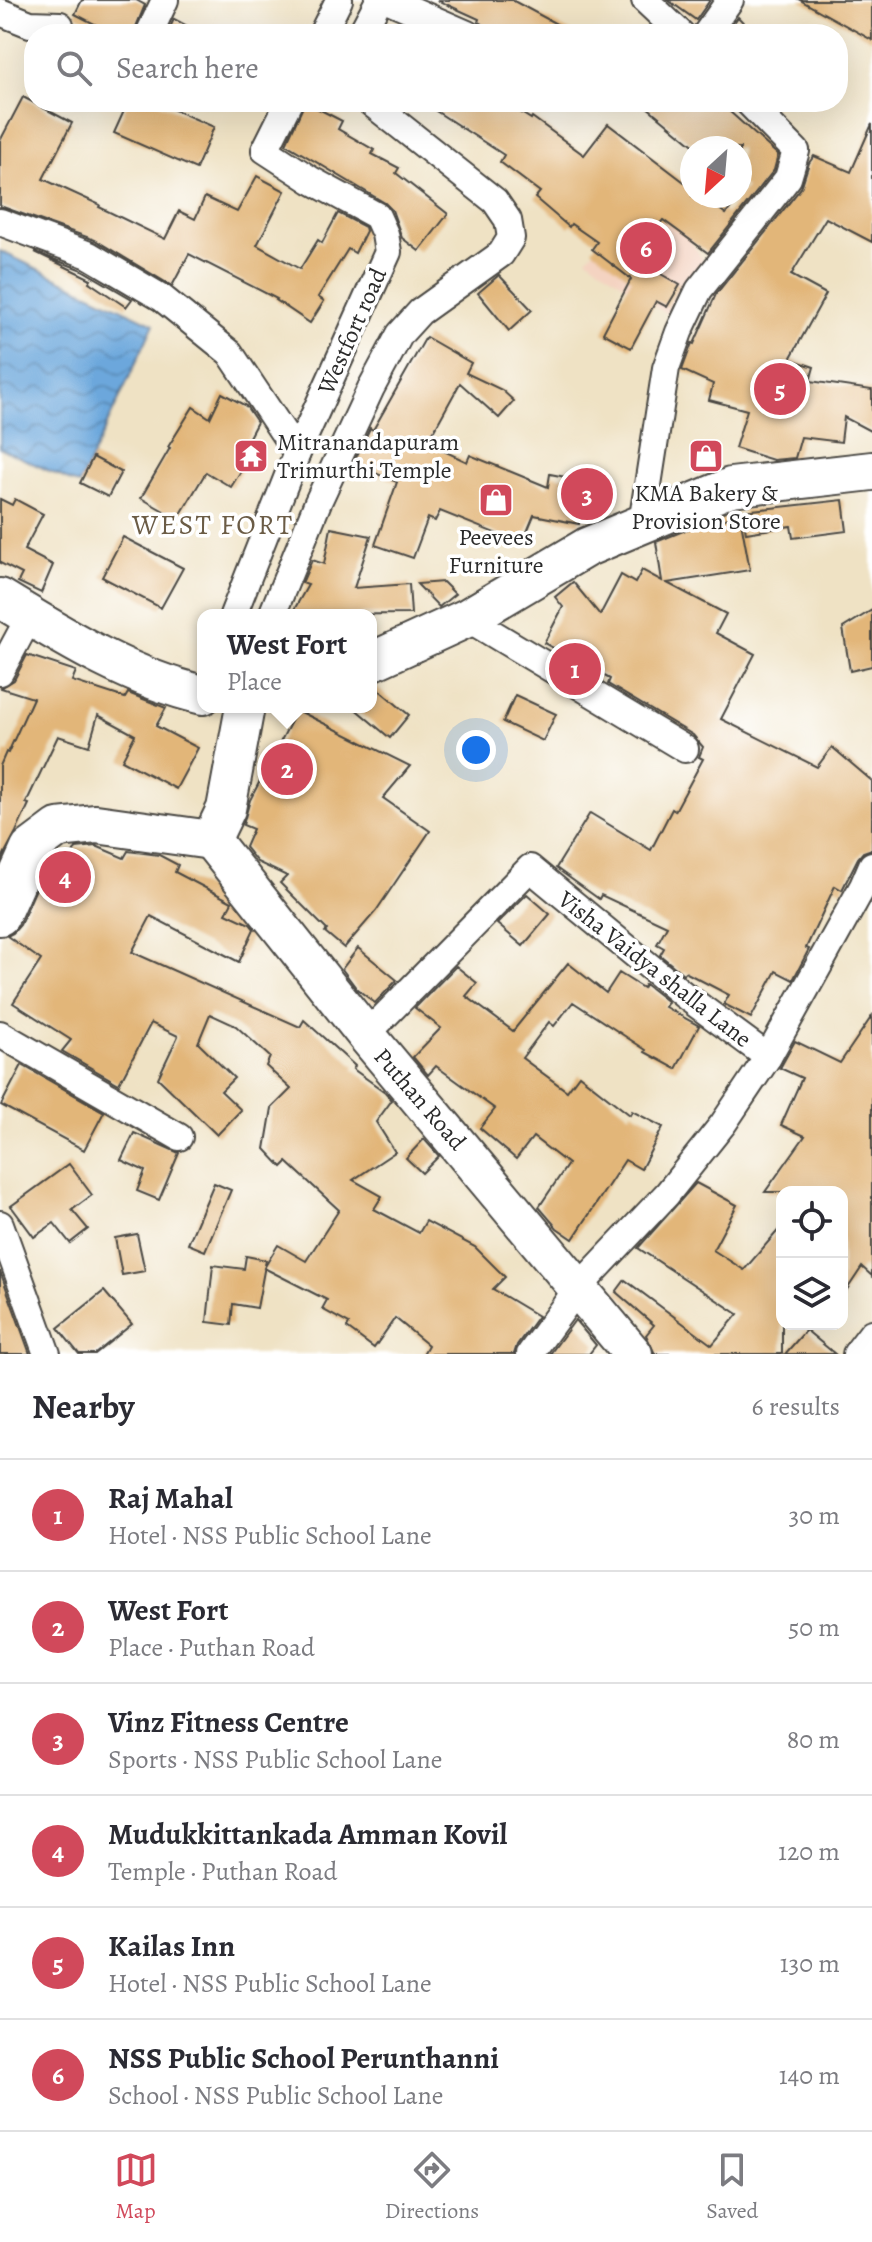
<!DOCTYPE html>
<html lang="en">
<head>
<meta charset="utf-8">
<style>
  :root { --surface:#fff; --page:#f7f7f7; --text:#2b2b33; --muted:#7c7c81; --line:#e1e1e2; --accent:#d1495b }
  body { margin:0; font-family:Alegreya,serif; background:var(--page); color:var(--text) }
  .controls { position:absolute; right:24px; bottom:24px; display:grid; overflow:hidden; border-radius:16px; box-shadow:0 8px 32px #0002 }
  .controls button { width:72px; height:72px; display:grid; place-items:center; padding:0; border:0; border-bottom:2px solid var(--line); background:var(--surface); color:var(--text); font:40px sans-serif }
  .compass { position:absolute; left:680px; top:136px; width:72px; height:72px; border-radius:50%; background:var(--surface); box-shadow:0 8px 32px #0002; rotate:206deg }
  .you { position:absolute; left:476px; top:750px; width:28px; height:28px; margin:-20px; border:6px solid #fff; border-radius:50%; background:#1a73e8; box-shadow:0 0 0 12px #1a73e833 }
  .badge { display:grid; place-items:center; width:52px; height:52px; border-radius:50%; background:var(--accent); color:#fff; font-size:26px; font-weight:700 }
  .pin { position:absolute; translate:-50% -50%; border:4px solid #fff; box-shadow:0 2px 8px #0006 }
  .popup { position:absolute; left:197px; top:609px; width:180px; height:104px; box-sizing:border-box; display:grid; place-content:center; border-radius:16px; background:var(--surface); filter:drop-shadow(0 2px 6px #0005); font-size:26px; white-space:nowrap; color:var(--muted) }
  .popup b { font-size:30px; color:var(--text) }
  .popup::after { content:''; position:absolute; left:50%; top:100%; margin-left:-16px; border:16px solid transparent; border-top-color:var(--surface) }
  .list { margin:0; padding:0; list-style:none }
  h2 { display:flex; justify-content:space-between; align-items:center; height:104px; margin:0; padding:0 32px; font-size:34px }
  h2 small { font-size:26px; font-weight:400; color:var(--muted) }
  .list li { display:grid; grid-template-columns:52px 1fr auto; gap:24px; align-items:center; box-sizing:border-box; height:112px; padding:0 32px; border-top:2px solid var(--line) }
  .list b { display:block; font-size:30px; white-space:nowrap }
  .list p { margin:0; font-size:26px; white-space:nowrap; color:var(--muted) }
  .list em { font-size:26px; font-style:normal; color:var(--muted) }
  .icon { flex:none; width:44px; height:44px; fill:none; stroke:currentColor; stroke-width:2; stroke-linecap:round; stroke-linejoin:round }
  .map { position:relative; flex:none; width:872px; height:1354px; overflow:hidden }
  .search { position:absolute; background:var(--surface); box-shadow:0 8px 32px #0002; left:24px; right:24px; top:24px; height:88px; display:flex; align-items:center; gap:20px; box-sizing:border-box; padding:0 28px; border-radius:32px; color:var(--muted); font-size:30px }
  .sheet { height:776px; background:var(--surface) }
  nav { display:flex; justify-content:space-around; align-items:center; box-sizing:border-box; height:112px; border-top:2px solid var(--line); background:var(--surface); font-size:22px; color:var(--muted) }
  nav a { display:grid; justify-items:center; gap:4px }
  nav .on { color:var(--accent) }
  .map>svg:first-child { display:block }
  .built { fill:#f4d3c1 }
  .water { fill:url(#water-waves); stroke:#4c6984; stroke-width:2 }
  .building { fill:#e2b679 }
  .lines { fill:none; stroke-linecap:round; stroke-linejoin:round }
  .street-casing { stroke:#484642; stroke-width:30 }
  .secondary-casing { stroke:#484642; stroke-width:42 }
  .street { stroke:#fff; stroke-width:26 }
  .secondary { stroke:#fff; stroke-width:38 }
  .labels { text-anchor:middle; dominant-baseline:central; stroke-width:7; stroke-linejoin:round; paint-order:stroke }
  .street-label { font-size:24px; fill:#2b2b2b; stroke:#fff }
  .poi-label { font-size:24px; fill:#2b2b2b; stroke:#fff }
  .quarter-label { font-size:28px; letter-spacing:2px; fill:#6b5c46; stroke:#fff }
</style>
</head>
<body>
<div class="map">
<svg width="872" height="1354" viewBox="0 0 872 1354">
  <defs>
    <pattern id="water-waves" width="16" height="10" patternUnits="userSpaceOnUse" patternTransform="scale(2)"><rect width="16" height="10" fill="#6ca7dc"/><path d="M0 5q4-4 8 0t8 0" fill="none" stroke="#5988b3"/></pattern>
  </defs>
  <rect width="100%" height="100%" fill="#fff"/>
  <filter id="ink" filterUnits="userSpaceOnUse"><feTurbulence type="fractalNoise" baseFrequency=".0125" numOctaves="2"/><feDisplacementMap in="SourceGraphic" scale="16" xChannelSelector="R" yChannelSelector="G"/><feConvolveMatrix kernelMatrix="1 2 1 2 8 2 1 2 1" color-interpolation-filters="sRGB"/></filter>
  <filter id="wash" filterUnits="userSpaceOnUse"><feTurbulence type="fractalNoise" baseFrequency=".006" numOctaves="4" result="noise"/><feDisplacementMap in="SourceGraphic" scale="32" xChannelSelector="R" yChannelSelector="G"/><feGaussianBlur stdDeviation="1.8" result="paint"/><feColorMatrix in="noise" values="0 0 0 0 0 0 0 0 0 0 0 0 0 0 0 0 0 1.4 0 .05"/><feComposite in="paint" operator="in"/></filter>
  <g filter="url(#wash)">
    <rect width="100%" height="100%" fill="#efe2c4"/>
    <polygon class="built" points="642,195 688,237 706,265 666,314 587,258"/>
    <polygon class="water" points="0,251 154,324 79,485 0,448"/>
    <g id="blocks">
      <g class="building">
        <polygon points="82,0 136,0 145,5 133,34 114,34 75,14"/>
        <polygon points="437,0 512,0 575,34 500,34 478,22 479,19"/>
        <polygon points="668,0 710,0 696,20"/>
        <polygon points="800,0 872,0 872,40"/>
        <polygon points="738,17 754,34 726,34"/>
        <polygon points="174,19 202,34 167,34"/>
        <polygon points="23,97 72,123 43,179 100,205 99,207 165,239 179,211 195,219 205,197 237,212 257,176 285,191 257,245 300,269 318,240 322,243 338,213 365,227 366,231 355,253 348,249 318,297 324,301 310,323 276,300 277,299 189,254 172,286 95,240 0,206 0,141"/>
        <polygon points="128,102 156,102 214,127 196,169 114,133"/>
        <polygon points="305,102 342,121 338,129 374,150 372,154 399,168 396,173 448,214 419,251 402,238 392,210 385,203 286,144"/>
        <polygon points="422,102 504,102 531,119 532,117 584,155 608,124 692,188 692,196 702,196 726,214 746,188 740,183 740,148 697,148 641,102 719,102 778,155 774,170 708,253 663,220 633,258 680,285 667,307 656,301 631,348 603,333 631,279 592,249 597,242 571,224 569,227 535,198 540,192 500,162 504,155"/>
        <polygon points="872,124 872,242 826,218 791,275 826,294 790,359 814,367 810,381 872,390 872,432 844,417 841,442 801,437 795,458 773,460 735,448 747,410 709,400 713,384 682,370 692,343 694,344 716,294 801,188 809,163 814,156 851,172"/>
        <polygon points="35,252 82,270 132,299 126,307 89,282 91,279"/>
        <polygon points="499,275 532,310 509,331 478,293"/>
        <polygon points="426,337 471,363 466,373 502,390 514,401 499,418 460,383 427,443 467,462 470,455 548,487 550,474 586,481 579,524 534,515 522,544 440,511 435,521 428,518 413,558 375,545 397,482 353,464 370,428 373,430"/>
        <polygon points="222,393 246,406 257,422 247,441 256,447 231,487 206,472 178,519 141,498 170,448 168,447 193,407 210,418"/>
        <polygon points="93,457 121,472 108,497 80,483"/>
        <polygon points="0,499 12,505 15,499 43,514 24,550 53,565 41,593 18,582 22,574 0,563"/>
        <polygon points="843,500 847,531 793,538 791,526 746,533 743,511"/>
        <polygon points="740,516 750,570 667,583 726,614 716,633 755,654 721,719 817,767 832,747 872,781 872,849 863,852 858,858 842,890 835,886 806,948 809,949 793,980 776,971 751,1018 724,1004 729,995 685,972 683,974 660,955 664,948 657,944 667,926 601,895 599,899 556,868 590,813 651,850 672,809 675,811 703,759 699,757 703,747 693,735 608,684 610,679 544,643 563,607 555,597 573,582 600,615 621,575 635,583 642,570 662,581 656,542 703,523"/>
        <polygon points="331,528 371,536 354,588 409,584 411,614 291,615 308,585 302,583 312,560 324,564"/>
        <polygon points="123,537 183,568 161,608 102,577"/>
        <polygon points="443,582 455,594 439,607 417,584"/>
        <polygon points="872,610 872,666 850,671 843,628"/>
        <polygon points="27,655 76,671 72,681 125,698 128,693 166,708 156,726 198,748 176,789 122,760 135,735 98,715 89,746 58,736 26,803 29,804 16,832 0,862 0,766 6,752 8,753 33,698 1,688 14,680"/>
        <polygon points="372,684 409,715 390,738 353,707 371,707"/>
        <polygon points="515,695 556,714 543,741 503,722"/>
        <polygon points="297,710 410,766 383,798 430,831 376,911 344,948 325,932 327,930 280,883 287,876 257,862 245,847 253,829 243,825 250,800"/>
        <polygon points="96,846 124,858 128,851 159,855 178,865 175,872 232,902 226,913 250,924 254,929 239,962 151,916 132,952 300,1027 304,1020 355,1066 353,1069 385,1092 392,1100 376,1122 395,1152 353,1180 382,1196 374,1209 419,1233 426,1221 475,1247 505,1277 493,1289 538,1316 517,1345 514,1354 423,1354 428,1345 395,1318 374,1348 347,1328 349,1324 322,1309 327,1300 264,1268 278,1245 306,1261 339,1210 287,1162 282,1167 265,1149 272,1108 291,1089 266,1066 270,1057 236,1026 210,1014 198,1043 234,1078 221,1091 241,1110 217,1135 158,1078 178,1036 151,1023 119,1084 62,1051 71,1040 13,1003 41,960 7,936 13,933 20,925 42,875 50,866 64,871 76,848"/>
        <polygon points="527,894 550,914 523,946 497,924"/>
        <polygon points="358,948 397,980 375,1003 357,989 342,969"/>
        <polygon points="568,963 606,993 619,973 643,988 645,984 668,1002 665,1007 699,1026 676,1069 645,1052 646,1050 573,1002 554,1026 549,1022 522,1058 567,1091 579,1075 630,1115 632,1111 663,1127 641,1169 625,1160 573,1239 557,1228 539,1207 568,1164 533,1137 516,1159 480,1128 495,1109 436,1066 428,1075 413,1057 441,1028 415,1008 456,966 477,983 466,996 513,1031"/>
        <polygon points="872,1016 872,1276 862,1267 842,1297 842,1192 765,1192 805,1136 781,1125 802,1078 780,1068 795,1041 840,1063"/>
        <polygon points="22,1065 104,1112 84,1150 1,1105"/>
        <polygon points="134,1133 179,1153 159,1200 137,1191 145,1171 121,1160"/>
        <polygon points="424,1139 439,1156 422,1173 406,1158"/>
        <polygon points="69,1164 92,1195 72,1210 88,1229 70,1243 54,1223 34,1237 11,1206"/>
        <polygon points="214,1183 231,1190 205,1251 188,1244"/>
        <polygon points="696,1183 737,1205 713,1250 744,1270 782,1226 782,1354 655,1354 646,1335 654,1325 616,1292 625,1280 712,1345 738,1314 638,1248"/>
        <polygon points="137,1234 145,1271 122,1275 115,1238"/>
        <polygon points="246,1256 266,1260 257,1308 233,1304 231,1325 207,1322 213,1265 244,1269"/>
        <polygon points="0,1271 30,1354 0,1354"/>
        <polygon points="104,1291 132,1324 95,1354 79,1354 58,1328"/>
        <polygon points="575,1320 596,1345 589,1354 550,1354"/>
        <polygon points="806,1330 835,1354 785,1354"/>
      </g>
    </g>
  </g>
  <g filter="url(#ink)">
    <use href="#blocks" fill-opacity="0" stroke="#484642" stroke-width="2"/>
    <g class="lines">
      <g class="street-casing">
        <g id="street">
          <polyline points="389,0 467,34"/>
          <polyline points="645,0 681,34"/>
          <polyline points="0,12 30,24 60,25"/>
          <polyline points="149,34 165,0"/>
          <polyline points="322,34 339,0"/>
          <polyline points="361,34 379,0"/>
          <polyline points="706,34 730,0"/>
          <polyline points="0,222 89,255 162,298 230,353 297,453"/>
          <polyline points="642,524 666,368 679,332 699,290 788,178 796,151 748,102"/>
          <polyline points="233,615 297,453 388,252 385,234 377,216 311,180 265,150 289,102"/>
          <polyline points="272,615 318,502 371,388 400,334 420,312 501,254 511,238 508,220 495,201 370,102"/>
          <polyline points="467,618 685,749"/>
          <polyline points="0,672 30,616"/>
          <polyline points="0,1034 179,1137"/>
          <polyline points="366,1035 530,868 684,995 768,1057 723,1124 667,1194 578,1288 530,1354"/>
          <polyline points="768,1057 863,886 872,865"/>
          <polyline points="0,1224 47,1354"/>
          <polyline points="856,1354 872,1333"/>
        </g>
      </g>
      <g class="secondary-casing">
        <g id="secondary">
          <path d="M0,598C64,637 129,678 203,695"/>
          <polyline points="371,662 467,618 587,547 731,487 872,471"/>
          <polyline points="211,840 366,1035 633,1354"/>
          <polyline points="0,916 30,849 58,828 96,824 211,840 226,809 245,707"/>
        </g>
      </g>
      <use href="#street" class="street"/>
      <use href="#secondary" class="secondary"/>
    </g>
  </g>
  <defs>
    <g id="temple-square" transform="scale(1.8)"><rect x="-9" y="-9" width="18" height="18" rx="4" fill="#d1495b" stroke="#fff"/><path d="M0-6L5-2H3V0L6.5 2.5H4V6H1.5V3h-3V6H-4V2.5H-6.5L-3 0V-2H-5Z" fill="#fff"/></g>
    <g id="shop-square" transform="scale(1.8)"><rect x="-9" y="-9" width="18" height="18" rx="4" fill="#d1495b" stroke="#fff"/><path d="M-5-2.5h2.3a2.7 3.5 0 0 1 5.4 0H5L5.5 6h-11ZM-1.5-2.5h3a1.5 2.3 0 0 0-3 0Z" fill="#fff"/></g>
  </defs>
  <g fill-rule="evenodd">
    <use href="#temple-square" x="251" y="456"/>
    <use href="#shop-square" x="706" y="456"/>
    <use href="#shop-square" x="496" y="500"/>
  </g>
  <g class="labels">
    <g class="street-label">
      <text transform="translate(352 331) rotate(-66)">Westfort road</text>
      <text transform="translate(655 969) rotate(38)">Visha Vaidya shalla Lane</text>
      <text transform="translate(420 1099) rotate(49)">Puthan Road</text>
    </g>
    <g class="poi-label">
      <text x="277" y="442" text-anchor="start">Mitranandapuram<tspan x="277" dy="28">Trimurthi Temple</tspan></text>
      <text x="706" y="493">KMA Bakery &amp;<tspan x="706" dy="28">Provision Store</tspan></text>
      <text x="496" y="537">Peevees<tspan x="496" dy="28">Furniture</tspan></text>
    </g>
    <g class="quarter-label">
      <text x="213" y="525">WEST FORT</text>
    </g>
  </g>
</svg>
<div class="controls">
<button><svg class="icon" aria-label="locate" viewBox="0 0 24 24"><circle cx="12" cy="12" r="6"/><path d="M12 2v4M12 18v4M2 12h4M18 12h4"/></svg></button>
<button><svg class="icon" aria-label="layers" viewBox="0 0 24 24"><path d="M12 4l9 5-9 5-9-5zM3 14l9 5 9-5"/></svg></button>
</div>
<svg class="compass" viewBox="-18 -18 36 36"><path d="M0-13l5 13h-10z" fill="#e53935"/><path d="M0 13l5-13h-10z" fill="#7c7c81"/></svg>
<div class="you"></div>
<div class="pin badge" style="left:575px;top:669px">1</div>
<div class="pin badge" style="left:287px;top:769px">2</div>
<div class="popup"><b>West Fort</b>Place</div>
<div class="pin badge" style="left:587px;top:494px">3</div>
<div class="pin badge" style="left:65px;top:877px">4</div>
<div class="pin badge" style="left:780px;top:389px">5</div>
<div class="pin badge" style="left:646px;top:248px">6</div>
<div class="search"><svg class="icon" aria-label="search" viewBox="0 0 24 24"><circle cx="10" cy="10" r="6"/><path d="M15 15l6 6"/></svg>Search here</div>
</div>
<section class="sheet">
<h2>Nearby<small>6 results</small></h2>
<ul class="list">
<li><span class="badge">1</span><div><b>Raj Mahal</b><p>Hotel · NSS Public School Lane</p></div><em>30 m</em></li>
<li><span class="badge">2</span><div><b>West Fort</b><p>Place · Puthan Road</p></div><em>50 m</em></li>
<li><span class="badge">3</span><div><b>Vinz Fitness Centre</b><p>Sports · NSS Public School Lane</p></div><em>80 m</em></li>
<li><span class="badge">4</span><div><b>Mudukkittankada Amman Kovil</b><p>Temple · Puthan Road</p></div><em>120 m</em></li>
<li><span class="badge">5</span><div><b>Kailas Inn</b><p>Hotel · NSS Public School Lane</p></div><em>130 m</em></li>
<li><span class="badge">6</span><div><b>NSS Public School Perunthanni</b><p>School · NSS Public School Lane</p></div><em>140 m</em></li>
</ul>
</section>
<nav>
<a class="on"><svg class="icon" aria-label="map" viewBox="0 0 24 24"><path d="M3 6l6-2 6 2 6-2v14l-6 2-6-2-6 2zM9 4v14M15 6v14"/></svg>Map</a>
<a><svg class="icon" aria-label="directions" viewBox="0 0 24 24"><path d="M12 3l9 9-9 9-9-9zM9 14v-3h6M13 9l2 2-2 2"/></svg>Directions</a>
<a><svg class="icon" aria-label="saved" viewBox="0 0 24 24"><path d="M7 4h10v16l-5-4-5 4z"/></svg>Saved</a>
</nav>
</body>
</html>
